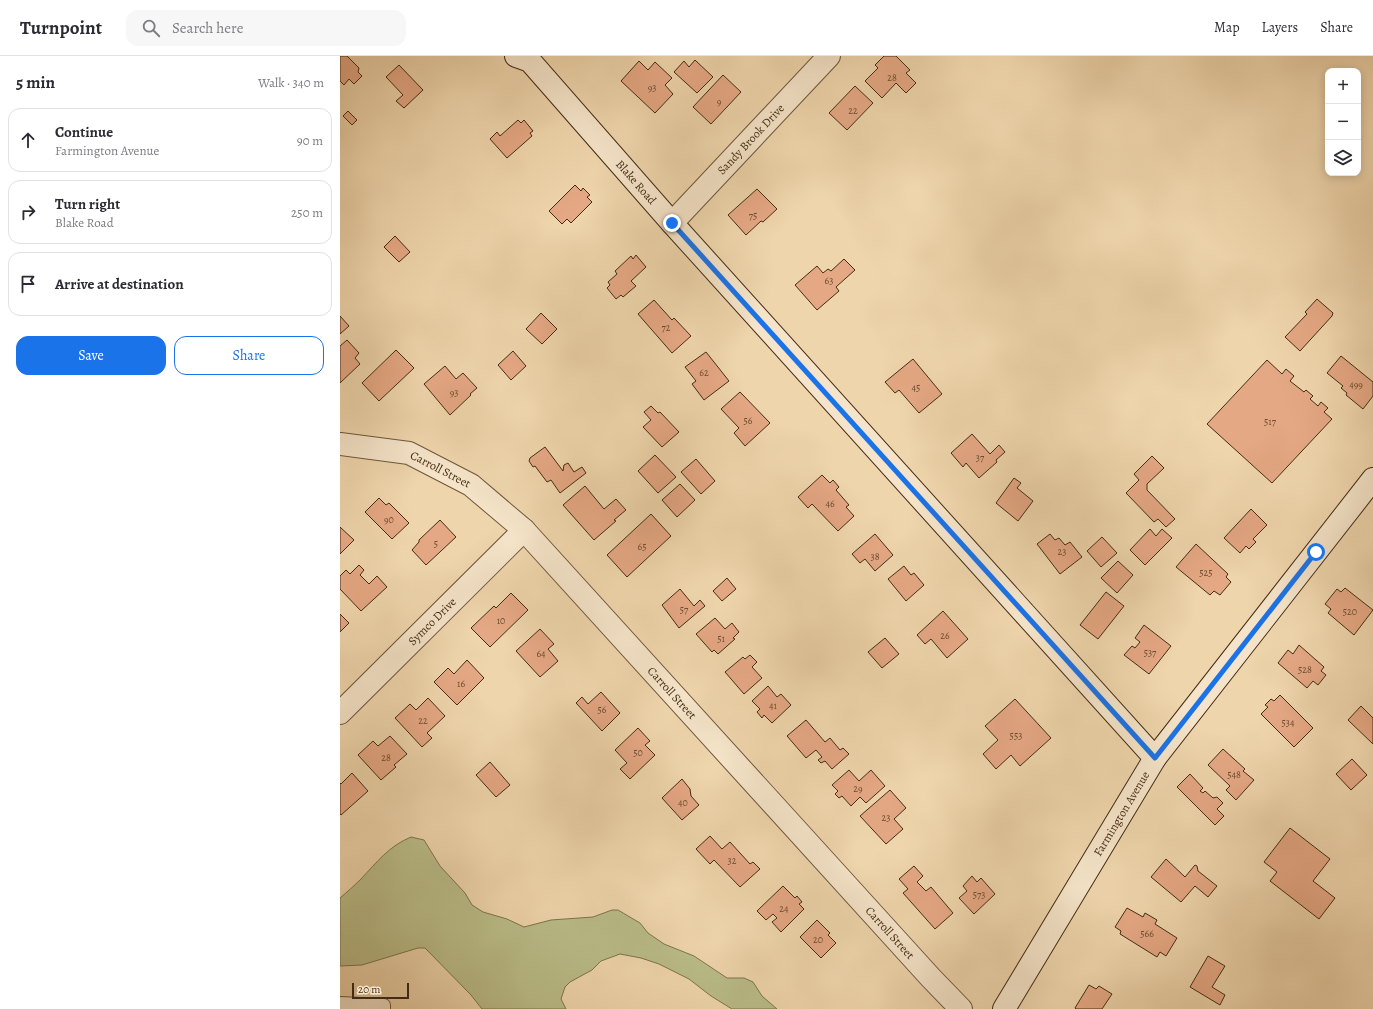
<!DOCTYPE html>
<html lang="en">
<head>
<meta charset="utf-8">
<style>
  :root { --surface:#fff; --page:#f7f7f7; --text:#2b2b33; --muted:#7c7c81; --line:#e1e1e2; --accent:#1a73e8 }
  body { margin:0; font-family:Alegreya,serif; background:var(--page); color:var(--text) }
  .controls { position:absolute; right:12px; top:12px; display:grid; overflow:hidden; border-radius:8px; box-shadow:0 2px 10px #0003 }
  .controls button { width:36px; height:36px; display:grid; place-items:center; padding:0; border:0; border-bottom:1px solid var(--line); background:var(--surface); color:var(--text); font:20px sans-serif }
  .scale { position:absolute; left:12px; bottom:10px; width:57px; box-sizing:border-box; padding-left:4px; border:2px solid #442c14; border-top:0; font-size:11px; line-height:14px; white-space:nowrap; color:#442c14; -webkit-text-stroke:3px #f5e4c9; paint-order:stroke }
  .stop { position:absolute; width:12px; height:12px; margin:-9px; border:3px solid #1a73e8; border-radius:50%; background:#fff }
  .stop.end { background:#1a73e8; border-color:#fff; box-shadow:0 1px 4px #0008 }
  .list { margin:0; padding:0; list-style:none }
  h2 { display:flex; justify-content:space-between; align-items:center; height:52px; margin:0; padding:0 16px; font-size:17px }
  h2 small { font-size:13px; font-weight:400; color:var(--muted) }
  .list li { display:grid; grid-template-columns:26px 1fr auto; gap:12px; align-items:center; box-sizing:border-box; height:64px; margin:0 8px 8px; padding:0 8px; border:1px solid var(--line); border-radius:12px }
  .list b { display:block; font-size:15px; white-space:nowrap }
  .list p { margin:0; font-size:13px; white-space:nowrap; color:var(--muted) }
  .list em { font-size:13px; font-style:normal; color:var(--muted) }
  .actions { display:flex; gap:8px; padding:12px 16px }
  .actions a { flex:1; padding:9px 0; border:1px solid var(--accent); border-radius:12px; text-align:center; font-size:14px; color:var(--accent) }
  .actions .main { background:var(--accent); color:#fff }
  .icon { flex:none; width:22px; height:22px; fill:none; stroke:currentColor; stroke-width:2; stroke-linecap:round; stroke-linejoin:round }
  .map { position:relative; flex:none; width:1033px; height:953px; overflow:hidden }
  header { display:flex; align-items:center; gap:24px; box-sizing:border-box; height:56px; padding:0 20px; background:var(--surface); border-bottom:1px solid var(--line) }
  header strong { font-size:19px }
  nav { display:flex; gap:22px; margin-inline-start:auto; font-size:14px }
  .search { width:280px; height:36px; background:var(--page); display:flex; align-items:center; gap:10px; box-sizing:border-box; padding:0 14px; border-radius:12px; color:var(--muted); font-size:15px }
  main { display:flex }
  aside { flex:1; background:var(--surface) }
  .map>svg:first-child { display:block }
  .green { fill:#babd89; stroke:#7f744e }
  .building { fill:#e5a884; stroke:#442c14 }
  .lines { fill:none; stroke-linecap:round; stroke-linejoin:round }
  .lane-casing { stroke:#6f563a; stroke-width:14 }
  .street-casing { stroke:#6f563a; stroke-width:24 }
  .secondary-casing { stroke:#442c14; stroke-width:24 }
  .lane { stroke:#f5e4c9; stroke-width:12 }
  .street { stroke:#f5e4c9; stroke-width:22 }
  .secondary { stroke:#f5e4c9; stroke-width:22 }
  .route { stroke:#1a73e8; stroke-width:5 }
  .labels { text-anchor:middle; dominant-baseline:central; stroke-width:3.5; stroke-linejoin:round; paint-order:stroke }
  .number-label { font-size:10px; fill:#6c4b30 }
  .street-label { font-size:12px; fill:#442c14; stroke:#f5e4c9 }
</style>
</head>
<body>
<header>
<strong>Turnpoint</strong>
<div class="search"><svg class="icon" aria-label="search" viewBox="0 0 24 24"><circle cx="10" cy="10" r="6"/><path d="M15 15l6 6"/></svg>Search here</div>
<nav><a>Map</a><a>Layers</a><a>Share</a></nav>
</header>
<main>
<aside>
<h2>5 min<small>Walk · 340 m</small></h2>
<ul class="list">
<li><svg class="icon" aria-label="ahead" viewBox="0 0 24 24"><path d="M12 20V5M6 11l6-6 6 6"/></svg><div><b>Continue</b><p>Farmington Avenue</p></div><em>90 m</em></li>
<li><svg class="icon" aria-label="right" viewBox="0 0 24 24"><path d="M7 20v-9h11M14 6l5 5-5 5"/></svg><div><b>Turn right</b><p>Blake Road</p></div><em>250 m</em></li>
<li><svg class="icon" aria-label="arrive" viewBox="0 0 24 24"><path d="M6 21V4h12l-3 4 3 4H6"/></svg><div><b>Arrive at destination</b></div></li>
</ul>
<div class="actions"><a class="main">Save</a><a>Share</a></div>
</aside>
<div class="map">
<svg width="1033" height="953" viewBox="0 0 1033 953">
  <rect width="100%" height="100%" fill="#efd5ac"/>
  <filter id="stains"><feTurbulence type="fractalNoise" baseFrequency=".005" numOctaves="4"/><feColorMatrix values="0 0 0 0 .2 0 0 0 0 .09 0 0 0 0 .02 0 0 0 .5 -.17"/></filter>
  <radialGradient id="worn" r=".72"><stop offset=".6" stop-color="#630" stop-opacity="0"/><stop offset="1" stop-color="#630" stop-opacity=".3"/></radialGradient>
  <path class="green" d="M71,781L84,784L100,810L125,837L132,849L143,856L167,863L184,871L211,864L253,861L272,854H278L300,867L308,877L324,888L354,900L387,922H404L413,926L422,940L437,953H392L371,940L349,923L319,908L301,902L280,898L261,905L252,914L230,926L225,931L221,943L226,953H142L131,939L85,892H78L22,909L0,910V842C7,836 14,830 21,823C37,806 49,790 71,781Z"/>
  <g class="building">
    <polygon points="0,0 7,0 19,12 18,16 22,20 14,28 9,23 4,29 0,25"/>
    <polygon points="544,0 556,0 570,14 566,17 576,27 566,37 556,27 542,42 525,25 538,12 535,9"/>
    <polygon points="355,4 373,21 357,37 334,16 344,5 349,11"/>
    <polygon points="299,5 308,14 315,6 332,22 325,29 333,38 315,57 281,25"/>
    <polygon points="59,9 83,34 64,52 56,45 63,39 46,21"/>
    <polygon points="383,19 401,36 371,68 353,51"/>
    <polygon points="515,30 533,47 507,74 489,57"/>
    <polygon points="8,55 17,64 12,69 3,60"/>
    <polygon points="178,64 181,67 184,64 193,75 190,77 192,80 167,102 150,83 157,76 160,80"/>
    <polygon points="235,129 241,135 243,132 250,139 247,141 252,146 231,167 227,163 222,168 209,155"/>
    <polygon points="417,133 437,153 423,166 421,165 406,179 388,159"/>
    <polygon points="55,180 70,196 59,206 44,191"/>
    <polygon points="296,199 306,211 291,225 296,230 283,241 281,239 276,243 267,232 270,229 268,226 277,218 275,215 291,200 293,203"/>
    <polygon points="504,203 515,214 496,231 499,235 477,254 455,229 477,210 483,217 488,213 491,215"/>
    <polygon points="977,243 993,257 992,260 960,295 945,281 967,258 965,256"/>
    <polygon points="314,244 332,264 334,262 351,280 332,297 298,258"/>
    <polygon points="201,257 217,273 202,288 186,273"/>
    <polygon points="0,260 9,270 0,278"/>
    <polygon points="7,284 19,297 15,302 20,308 0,327 0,290"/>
    <polygon points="56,294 74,312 39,345 22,327"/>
    <polygon points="173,295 186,310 171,324 158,309"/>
    <polygon points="366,296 389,325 364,344 352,328 356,325 345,311"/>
    <polygon points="1001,300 1033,326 1033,340 1023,353 1006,339 1007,337 1001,332 1003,330 987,317"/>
    <polygon points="573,303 602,338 579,357 559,334 555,337 545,326"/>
    <polygon points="927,304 942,318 946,313 954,320 950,325 964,336 966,334 973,340 970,343 978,350 981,346 988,352 984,356 992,363 932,427 867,368"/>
    <polygon points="105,310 116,323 123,317 137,332 130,338 131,339 110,359 84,328"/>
    <polygon points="400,336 430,367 405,390 394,377 399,372 381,353"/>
    <polygon points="311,350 318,357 320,356 339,376 322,391 303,371 311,364 304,356"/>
    <polygon points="632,378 650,398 659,389 665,396 656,404 657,406 639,422 626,407 623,411 611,397"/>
    <polygon points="205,391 223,415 224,409 228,407 234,416 242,411 246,417 220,437 211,424 207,426 195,410 193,411 189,405 190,402"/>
    <polygon points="315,399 336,421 318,437 298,415"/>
    <polygon points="812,400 824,412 807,428 807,434 835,463 826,471 818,463 814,466 786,437 799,424 794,418"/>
    <polygon points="356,403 375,425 361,438 341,416"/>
    <polygon points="482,419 490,427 493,424 499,431 496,434 509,449 506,451 514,460 498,475 472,448 468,452 458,441"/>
    <polygon points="674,422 681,427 677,432 693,445 678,465 656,447"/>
    <polygon points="340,428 355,444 337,461 322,444"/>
    <polygon points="245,430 264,453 276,443 286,454 274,464 276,465 254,484 223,449"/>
    <polygon points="39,442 46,449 49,447 69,467 52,483 25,456"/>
    <polygon points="911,453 927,469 913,483 916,486 909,493 906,490 900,497 884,482"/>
    <polygon points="311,458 331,480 287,521 267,499"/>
    <polygon points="100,464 116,481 86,509 72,494 79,486 79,484"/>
    <polygon points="0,471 14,484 0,498"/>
    <polygon points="810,473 816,480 822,473 832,482 805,509 790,494"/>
    <polygon points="535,478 553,499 535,515 525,503 520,507 512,498"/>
    <polygon points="710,478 715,484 719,482 725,489 730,486 742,501 720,518 697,488"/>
    <polygon points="762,481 777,497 761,511 747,495"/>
    <polygon points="856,488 888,518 886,521 891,526 880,539 874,535 870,539 836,511"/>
    <polygon points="778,505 793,519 777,537 761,522"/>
    <polygon points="19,509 24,514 20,519 29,528 37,520 47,531 21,555 0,533 0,520 6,514 10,518"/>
    <polygon points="564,510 571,519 574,517 584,529 566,545 548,523"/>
    <polygon points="387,522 396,533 382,545 373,535"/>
    <polygon points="1005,532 1033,554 1014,579 988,557 991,553 985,548 997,533 1001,536"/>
    <polygon points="340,533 354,550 360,544 365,550 339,572 322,549"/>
    <polygon points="766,536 784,550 758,583 740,569"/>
    <polygon points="171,537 188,554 150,591 131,572 154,550 156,552"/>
    <polygon points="603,555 628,583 607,602 591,583 585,588 577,579"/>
    <polygon points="0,558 9,567 0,576"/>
    <polygon points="375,562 385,573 392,567 399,576 393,582 395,583 378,598 374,594 372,596 356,578"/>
    <polygon points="804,569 831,590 809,618 784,599 792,590 795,592 800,586 795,582"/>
    <polygon points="200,573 214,588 208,593 218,605 200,621 176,595"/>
    <polygon points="545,582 559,598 542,612 528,596"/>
    <polygon points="959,589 984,611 981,615 986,619 978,629 973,625 967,632 938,607 948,594 953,598"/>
    <polygon points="410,599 417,606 412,611 422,622 404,638 385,616 403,601 405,603"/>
    <polygon points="127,604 144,622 117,649 94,626 108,612 114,618"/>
    <polygon points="428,630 437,641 441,638 451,649 432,667 424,659 422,662 417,656 420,653 412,645"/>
    <polygon points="261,636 280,657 262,675 236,647 242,641 248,648"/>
    <polygon points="940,639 973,672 954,691 921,658 928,651 925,649 931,643 934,645"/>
    <polygon points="88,642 105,660 87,677 92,682 82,691 55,662 70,648 76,654"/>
    <polygon points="675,643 711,682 680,710 671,699 656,713 643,698 658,684 645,670"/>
    <polygon points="1021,650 1033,662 1033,688 1008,664"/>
    <polygon points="466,664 485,686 490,682 500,694 503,692 509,698 492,713 485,705 481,707 478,704 482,701 476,694 466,702 447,680"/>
    <polygon points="298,672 310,685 305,689 315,699 290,723 280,713 287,707 275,694"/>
    <polygon points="50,680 67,698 54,709 56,711 41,724 18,699 33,685 38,690"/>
    <polygon points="883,693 905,713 903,715 914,724 896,744 886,734 890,730 868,709"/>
    <polygon points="1012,703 1027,719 1011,734 996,718"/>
    <polygon points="150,706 170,729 156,741 136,719"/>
    <polygon points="509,714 519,725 531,714 545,730 526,747 520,741 511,750 502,740 499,742 495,738 498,735 492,729"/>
    <polygon points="12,717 28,735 1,759 0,758 0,727 1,728"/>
    <polygon points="850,718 863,732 860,735 863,737 865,735 873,742 877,741 883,747 877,753 884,760 875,769 837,731"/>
    <polygon points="342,723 350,733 351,740 359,749 342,764 322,742"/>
    <polygon points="550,734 566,752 554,763 563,773 546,788 520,760"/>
    <polygon points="950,772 990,803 973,825 995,842 979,863 930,825 937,816 924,806"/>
    <polygon points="370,780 382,793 390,786 410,808 413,806 420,813 400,831 374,804 370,808 356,793"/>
    <polygon points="826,803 845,821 855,809 857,810 858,815 877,830 868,841 855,830 841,846 811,821"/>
    <polygon points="574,810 583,820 577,826 586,835 591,831 613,857 595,873 563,837 568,833 559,823"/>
    <polygon points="632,820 637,826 641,822 655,838 634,858 619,842 627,835 623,830"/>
    <polygon points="443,830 455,842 457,840 462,846 459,848 464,853 441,876 432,866 437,862 433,858 426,864 417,855"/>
    <polygon points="787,852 803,861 805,857 817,864 815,868 837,882 826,900 820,896 817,901 780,878 781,875 775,871"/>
    <polygon points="477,864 490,877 488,879 496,887 481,902 460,881"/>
    <polygon points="868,900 885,910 872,931 885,939 880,949 850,931"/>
    <polygon points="749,929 756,933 759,930 772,938 762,953 736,953 735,952"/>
  </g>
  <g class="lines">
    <g class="lane-casing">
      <polyline id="lane" points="0,947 44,949 44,953"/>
    </g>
    <g class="street-casing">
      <g id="street">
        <path id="s1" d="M332,167L489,0"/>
        <path id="s2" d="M0,388L69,397L131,429L184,474L591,922L621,953"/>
        <path id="s3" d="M0,657L184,474"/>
      </g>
    </g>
    <g class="secondary-casing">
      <g id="secondary">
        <path id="s4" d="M176,0L190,5L332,167L815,702"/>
        <path id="s5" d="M664,953L815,702L1033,423"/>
      </g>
    </g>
    <use href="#lane" class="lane"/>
    <use href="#street" class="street"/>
    <use href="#secondary" class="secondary"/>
  </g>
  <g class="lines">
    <polyline class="route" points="332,167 815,702 976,496"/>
  </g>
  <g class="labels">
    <g class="number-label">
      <text x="552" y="21">28</text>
      <text x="312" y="31">93</text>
      <text x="379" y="45">9</text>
      <text x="513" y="54">22</text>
      <text x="413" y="159">75</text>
      <text x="489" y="224">63</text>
      <text x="326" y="271">72</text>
      <text x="364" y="316">62</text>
      <text x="1016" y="328">499</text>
      <text x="576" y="331">45</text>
      <text x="114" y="336">93</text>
      <text x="408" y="364">56</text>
      <text x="930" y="365">517</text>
      <text x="640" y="401">37</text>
      <text x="490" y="447">46</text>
      <text x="49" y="463">90</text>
      <text x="96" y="487">5</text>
      <text x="302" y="490">65</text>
      <text x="722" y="495">23</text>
      <text x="535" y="500">38</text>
      <text x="866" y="516">525</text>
      <text x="344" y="553">57</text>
      <text x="1010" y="555">520</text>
      <text x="161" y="564">10</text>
      <text x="605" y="579">26</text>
      <text x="381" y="582">51</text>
      <text x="810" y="596">537</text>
      <text x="201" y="597">64</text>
      <text x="965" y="613">528</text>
      <text x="121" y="627">16</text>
      <text x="433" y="649">41</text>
      <text x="262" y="653">56</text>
      <text x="83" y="664">22</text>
      <text x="948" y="666">534</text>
      <text x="676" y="679">553</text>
      <text x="298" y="696">50</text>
      <text x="46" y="701">28</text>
      <text x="894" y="718">548</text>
      <text x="518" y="732">29</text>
      <text x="343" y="746">40</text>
      <text x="546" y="761">23</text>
      <text x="392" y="804">32</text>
      <text x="639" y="838">573</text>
      <text x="444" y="852">24</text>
      <text x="807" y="877">566</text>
      <text x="478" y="883">20</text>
    </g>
    <g class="street-label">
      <text stroke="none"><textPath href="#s1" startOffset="115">Sandy Brook Drive</textPath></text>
      <text stroke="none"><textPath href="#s4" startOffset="176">Blake Road</textPath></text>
      <text stroke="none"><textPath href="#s2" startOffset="105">Carroll Street</textPath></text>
      <text stroke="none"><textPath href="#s3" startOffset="130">Symco Drive</textPath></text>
      <text stroke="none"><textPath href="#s2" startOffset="429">Carroll Street</textPath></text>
      <text stroke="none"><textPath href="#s5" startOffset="228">Farmington Avenue</textPath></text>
      <text stroke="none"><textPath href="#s2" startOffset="753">Carroll Street</textPath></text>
    </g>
  </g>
  <rect width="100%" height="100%" filter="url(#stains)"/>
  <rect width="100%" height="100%" fill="url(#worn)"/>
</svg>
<div class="controls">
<button>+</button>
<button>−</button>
<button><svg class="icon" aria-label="layers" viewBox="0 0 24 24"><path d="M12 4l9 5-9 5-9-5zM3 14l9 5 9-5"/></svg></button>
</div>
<div class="scale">20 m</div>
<div class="stop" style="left:976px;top:496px"></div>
<div class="stop end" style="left:332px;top:167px"></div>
</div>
</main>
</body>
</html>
